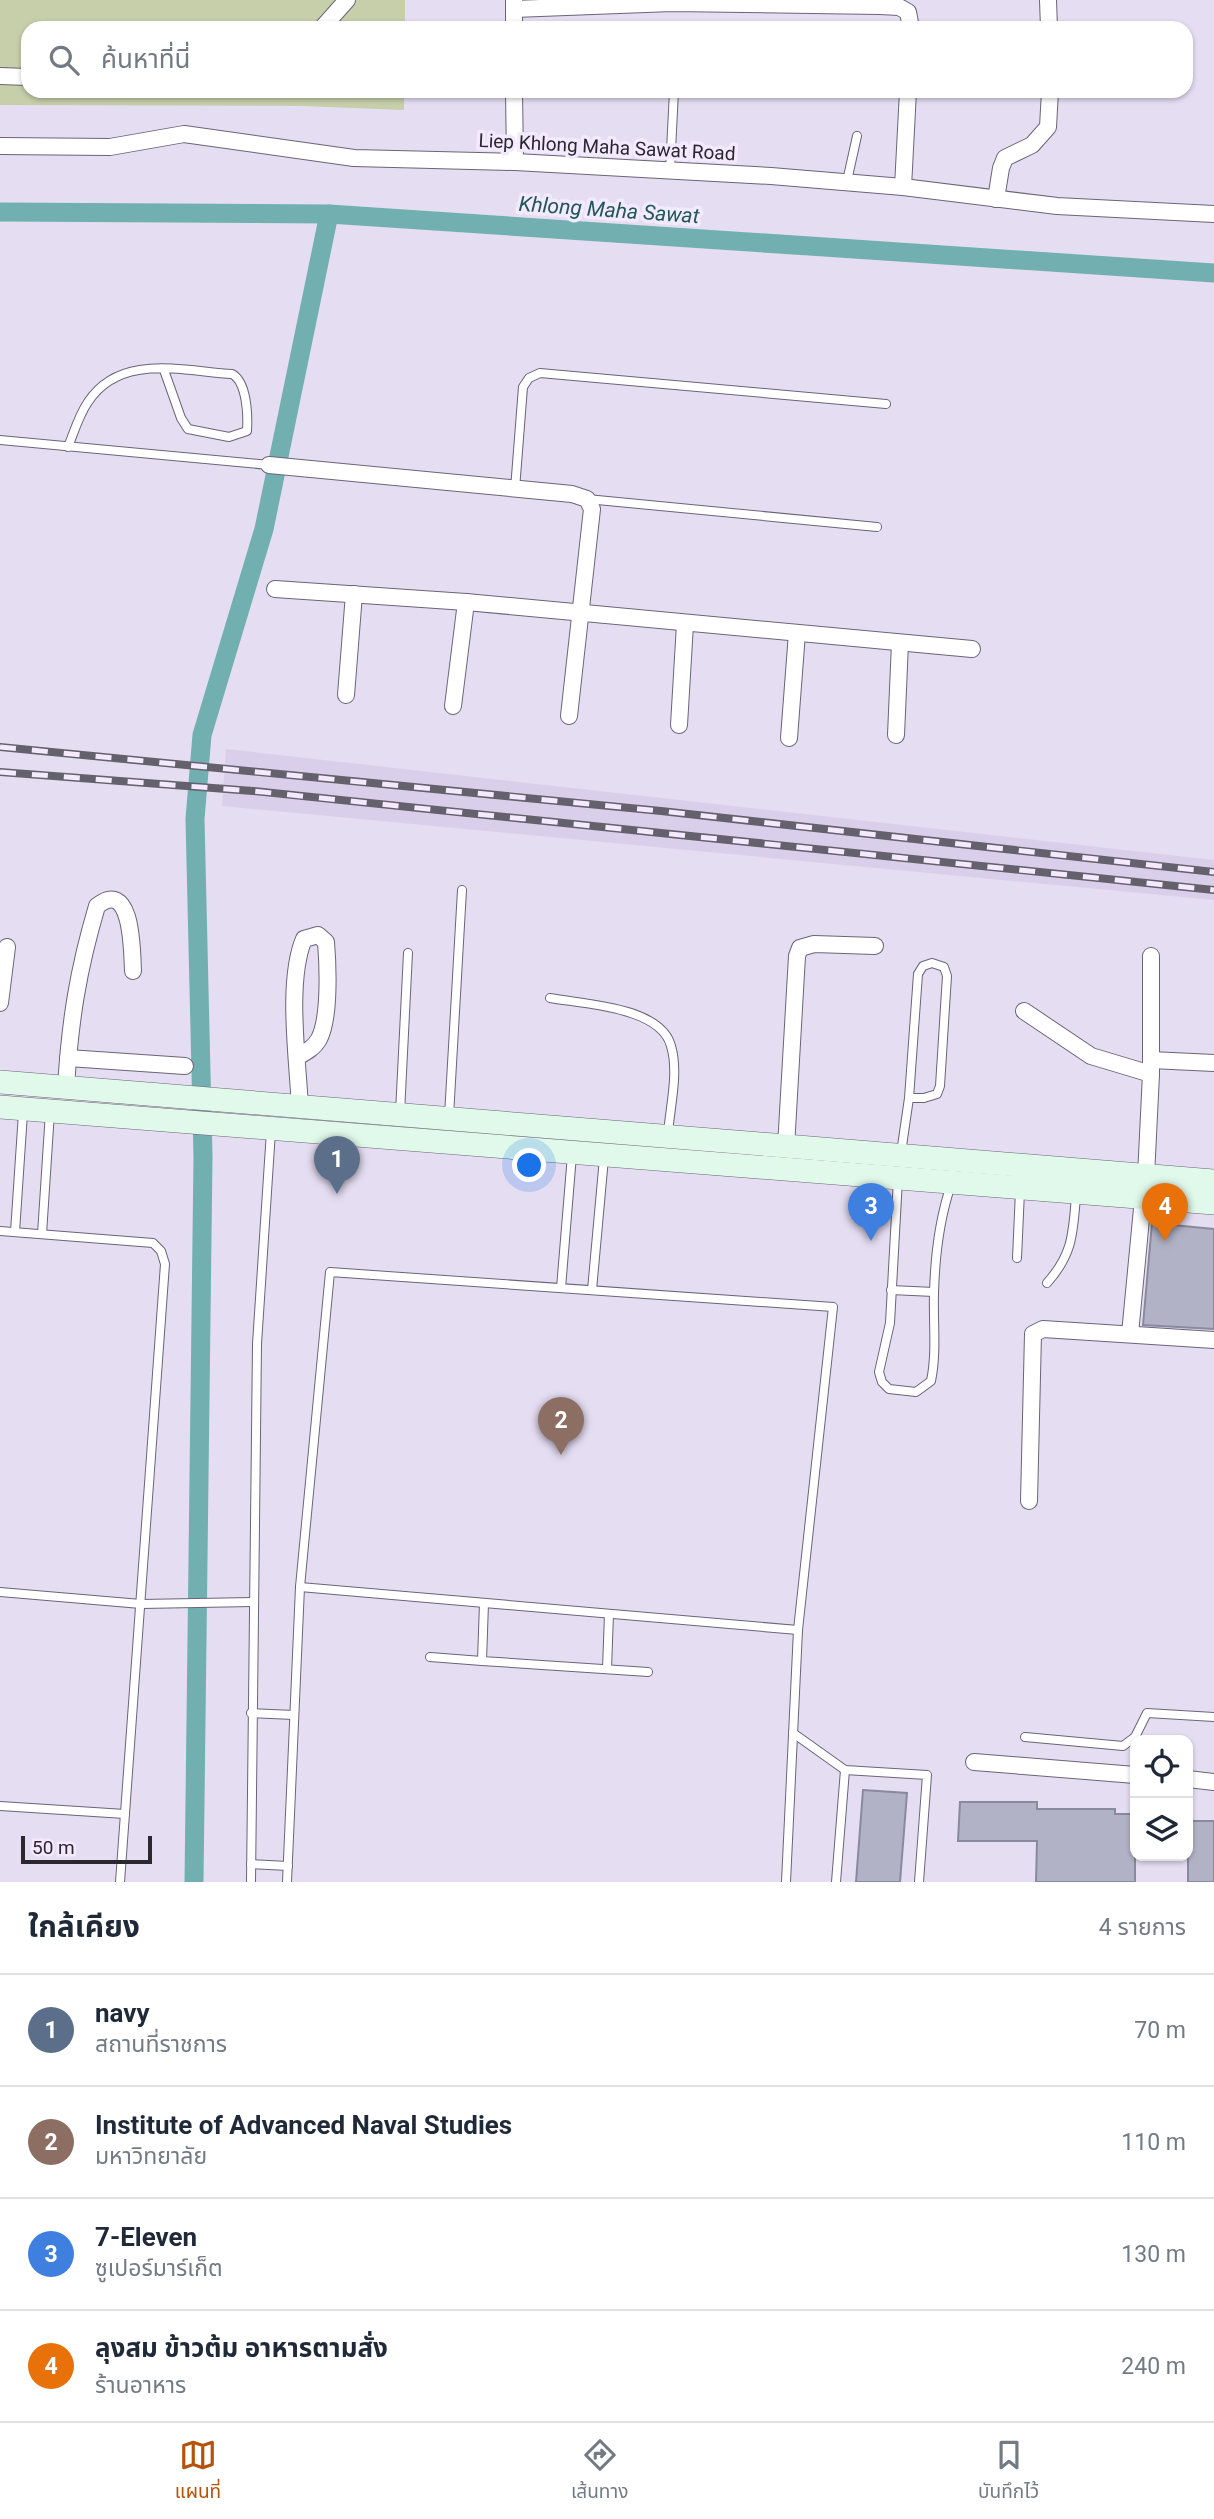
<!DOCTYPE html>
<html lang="th">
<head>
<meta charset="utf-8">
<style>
  :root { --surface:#fff; --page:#f6f6f7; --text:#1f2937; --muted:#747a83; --line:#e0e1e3; --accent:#b45309 }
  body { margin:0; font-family:Roboto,"Noto Sans Thai",sans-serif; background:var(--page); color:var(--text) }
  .controls { position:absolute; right:21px; bottom:21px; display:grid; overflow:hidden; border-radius:14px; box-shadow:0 2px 5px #0004 }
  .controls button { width:63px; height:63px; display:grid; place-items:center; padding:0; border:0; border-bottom:2px solid var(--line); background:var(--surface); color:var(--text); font:35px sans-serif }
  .scale { position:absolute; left:21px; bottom:18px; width:131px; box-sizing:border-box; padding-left:7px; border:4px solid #2a272f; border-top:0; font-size:19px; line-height:24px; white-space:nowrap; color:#2a272f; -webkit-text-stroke:5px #f3eaff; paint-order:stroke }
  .you { position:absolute; left:530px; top:1166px; width:24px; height:24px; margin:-18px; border:5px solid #fff; border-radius:50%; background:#1a73e8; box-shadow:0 0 0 10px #1a73e833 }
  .badge { display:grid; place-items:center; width:46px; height:46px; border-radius:50%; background:var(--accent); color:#fff; font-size:23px; font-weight:700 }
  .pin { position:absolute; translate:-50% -58px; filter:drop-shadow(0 2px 4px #0008) }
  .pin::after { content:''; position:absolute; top:37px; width:24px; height:21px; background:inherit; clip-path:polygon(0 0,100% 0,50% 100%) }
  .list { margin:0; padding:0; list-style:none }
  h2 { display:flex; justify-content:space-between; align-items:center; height:91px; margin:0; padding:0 28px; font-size:30px }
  h2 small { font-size:23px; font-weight:400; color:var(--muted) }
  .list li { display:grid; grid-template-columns:46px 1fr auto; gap:21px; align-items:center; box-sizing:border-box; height:112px; padding:0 28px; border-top:2px solid var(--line) }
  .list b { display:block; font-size:26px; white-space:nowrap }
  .list p { margin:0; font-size:23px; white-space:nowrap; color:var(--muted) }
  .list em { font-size:23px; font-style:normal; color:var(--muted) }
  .icon { flex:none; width:38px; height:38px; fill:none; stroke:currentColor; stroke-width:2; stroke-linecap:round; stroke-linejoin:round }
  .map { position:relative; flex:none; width:1214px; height:1882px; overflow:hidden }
  .search { position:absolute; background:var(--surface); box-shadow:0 2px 5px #0004; left:21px; right:21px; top:21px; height:77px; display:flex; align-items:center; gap:18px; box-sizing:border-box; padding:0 24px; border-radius:21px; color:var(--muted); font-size:26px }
  .sheet { height:539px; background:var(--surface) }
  nav { display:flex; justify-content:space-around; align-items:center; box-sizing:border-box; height:98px; border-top:2px solid var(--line); background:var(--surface); font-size:19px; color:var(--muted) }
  nav a { display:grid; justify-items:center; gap:4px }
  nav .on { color:var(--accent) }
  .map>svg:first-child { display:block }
  .built { fill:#dacfea }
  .green { fill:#c7ceaa }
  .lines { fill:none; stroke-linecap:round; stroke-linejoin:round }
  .canal { stroke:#71afb1; stroke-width:19 }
  .building { fill:#b2b2c6; stroke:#898a9d; stroke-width:2 }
  .service-casing { stroke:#6b6476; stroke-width:10 }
  .minor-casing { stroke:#6b6476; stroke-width:18 }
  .secondary-casing { stroke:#6b6476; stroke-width:24 }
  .service { stroke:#fff; stroke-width:8 }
  .minor { stroke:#fff; stroke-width:16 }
  .secondary { stroke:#e0f9ea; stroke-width:23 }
  .rail-casing { stroke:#64606c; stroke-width:8 }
  .rail { stroke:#f3eaff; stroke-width:5; stroke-dasharray:16; stroke-linecap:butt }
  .labels { text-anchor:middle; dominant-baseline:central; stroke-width:7; stroke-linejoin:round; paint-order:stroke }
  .street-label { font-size:19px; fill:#2a272f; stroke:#f3eaff }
  .water-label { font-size:21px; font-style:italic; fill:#215758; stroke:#f3eaff }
</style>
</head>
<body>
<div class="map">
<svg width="1214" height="1882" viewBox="0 0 1214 1882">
  <rect width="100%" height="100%" fill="#e5ddf2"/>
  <polygon class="built" points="226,749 1214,860 1214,900 222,806"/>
  <polygon class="green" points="0,0 405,0 405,28 28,28 28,91 404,91 404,110 304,106 0,105"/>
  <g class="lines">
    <g class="canal">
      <polyline points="0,212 329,214 1214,273"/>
      <polyline points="194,1882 203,1157 195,819 202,735 264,529 329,214"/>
    </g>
  </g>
  <g class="building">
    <polygon points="1152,1223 1214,1229 1214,1329 1143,1325"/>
    <polygon points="863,1790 907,1793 900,1882 856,1882"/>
    <polygon points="960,1802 1037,1802 1037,1809 1115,1809 1115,1814 1135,1814 1135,1882 1036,1882 1037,1841 958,1841"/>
    <rect x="1188" y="1821" width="26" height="61"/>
  </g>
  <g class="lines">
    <g class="service-casing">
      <g id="service">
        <polyline points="670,170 674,91"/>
        <polyline points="847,181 857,136"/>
        <polyline points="0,440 269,465"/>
        <path d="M68,447C74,432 79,415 88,402C120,353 182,371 232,374C247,382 248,415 247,431L229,437L188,429L181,418L164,370"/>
        <polyline points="515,489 523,387 529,378 540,373 886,404"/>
        <polyline points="587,499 877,527"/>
        <path d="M550,998C584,1004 661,1007 671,1046C679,1073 670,1106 668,1134"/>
        <polyline points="400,1113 408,953"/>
        <polyline points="449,1116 462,890"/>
        <polyline points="901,1153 909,1098 918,974 923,966 932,963 944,967 947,976 940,1086 937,1094 924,1098 909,1098"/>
        <path d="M898,1179L890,1323L879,1372L882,1382L889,1389L916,1392L931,1381C937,1352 933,1322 934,1293C935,1256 939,1220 951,1185"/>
        <polyline points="0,1231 153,1243 161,1251 165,1264 120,1882"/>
        <polyline points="15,1232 23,1113"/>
        <polyline points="42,1234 50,1112"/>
        <polyline points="1017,1258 1020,1191"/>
        <path d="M1047,1283C1073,1254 1073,1233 1076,1196"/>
        <polyline points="561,1288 572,1155"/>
        <polyline points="592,1290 604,1158"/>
        <polyline points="891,1290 934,1292"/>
        <polyline points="300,1587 798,1630"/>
        <polyline points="0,1592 141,1604 253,1602"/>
        <polyline points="484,1603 482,1661 648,1672"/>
        <polyline points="430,1657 482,1661"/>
        <polyline points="607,1669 609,1614"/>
        <polyline points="251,1713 294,1715"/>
        <polyline points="793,1733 845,1770 927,1775 919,1882"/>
        <polyline points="1025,1737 1123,1746 1135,1737 1147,1713 1214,1717"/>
        <polyline points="0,1806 125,1814"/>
        <polyline points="251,1864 288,1866"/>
        <polyline points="251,1882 257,1344 271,1131"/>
        <polyline points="287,1882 300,1587 330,1272 833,1307 798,1630 786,1882"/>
        <polyline points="836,1882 845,1770"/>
      </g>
    </g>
    <g class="minor-casing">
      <g id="minor">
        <polyline points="514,0 514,28"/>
        <polyline points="1048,0 1049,28"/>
        <polyline points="514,9 672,3 880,6 899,7 908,12 911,28"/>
        <polyline points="322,28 347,0"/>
        <polyline points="0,76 28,77"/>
        <polyline points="514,91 515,162"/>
        <polyline points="0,146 110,147 184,134 354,158 515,162 771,176 903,187 1057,206 1214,214"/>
        <polyline points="903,187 908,91"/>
        <polyline points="996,199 1001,168 1005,158 1032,145 1048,127 1050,91"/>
        <polyline points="269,465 572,494 587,499 592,509 569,716"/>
        <polyline points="275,589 466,602 972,649"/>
        <polyline points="346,695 354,594"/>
        <polyline points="453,706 466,602"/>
        <polyline points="679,725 685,624"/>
        <polyline points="896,735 900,643"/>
        <polyline points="789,738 797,633"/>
        <polyline points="0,1003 7,947"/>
        <polyline points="1024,1011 1091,1056 1151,1074"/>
        <path d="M297,1057C306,1052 314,1048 319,1039C330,1018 328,966 326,942L318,935L304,939C286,981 298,1062 300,1108"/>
        <polyline points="68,1058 185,1066"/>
        <polyline points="1151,1060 1214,1063"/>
        <path d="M66,1087C70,1021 78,970 97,906C133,877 132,953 133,971"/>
        <polyline points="786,1147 797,956 800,948 814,944 875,946"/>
        <polyline points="1146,1176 1151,1074 1151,956"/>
        <polyline points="1130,1334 1143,1198"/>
        <polyline points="1029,1501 1033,1334 1043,1329 1214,1340"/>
        <polyline points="974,1762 1135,1775"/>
        <polyline points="1188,1779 1214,1782"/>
      </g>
    </g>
    <g class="secondary-casing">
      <g id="secondary">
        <polyline points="0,1082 1214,1181"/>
        <polyline points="0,1107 1214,1203"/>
      </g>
    </g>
    <use href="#service" class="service"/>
    <use href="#minor" class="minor"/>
    <use href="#secondary" class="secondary"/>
    <g class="rail-casing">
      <g id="rail">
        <polyline points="0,747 661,811 1214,872"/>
        <polyline points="0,772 253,791 1214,890"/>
      </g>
    </g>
    <use href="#rail" class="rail"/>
  </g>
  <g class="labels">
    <g class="street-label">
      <text transform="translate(607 147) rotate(3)">Liep Khlong Maha Sawat Road</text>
    </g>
    <g class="water-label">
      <text transform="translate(609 210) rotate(4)">Khlong Maha Sawat</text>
    </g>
  </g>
</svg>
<div class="controls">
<button><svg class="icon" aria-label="locate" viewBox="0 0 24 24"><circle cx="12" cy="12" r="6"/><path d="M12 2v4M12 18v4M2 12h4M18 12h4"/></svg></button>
<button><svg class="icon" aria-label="layers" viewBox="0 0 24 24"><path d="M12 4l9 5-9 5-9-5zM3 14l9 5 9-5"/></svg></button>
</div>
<div class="scale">50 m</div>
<div class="you"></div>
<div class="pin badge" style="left:337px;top:1194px;background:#5c6f8a">1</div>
<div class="pin badge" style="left:561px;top:1455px;background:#8d6e63">2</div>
<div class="pin badge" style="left:871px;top:1241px;background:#3f7fe0">3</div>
<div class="pin badge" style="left:1165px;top:1241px;background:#e8710a">4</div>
<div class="search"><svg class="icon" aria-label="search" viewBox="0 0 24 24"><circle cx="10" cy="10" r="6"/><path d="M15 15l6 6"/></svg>ค้นหาที่นี่</div>
</div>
<section class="sheet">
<h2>ใกล้เคียง<small>4 รายการ</small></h2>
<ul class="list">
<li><span class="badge" style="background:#5c6f8a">1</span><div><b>navy</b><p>สถานที่ราชการ</p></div><em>70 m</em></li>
<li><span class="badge" style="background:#8d6e63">2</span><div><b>Institute of Advanced Naval Studies</b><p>มหาวิทยาลัย</p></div><em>110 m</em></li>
<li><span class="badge" style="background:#3f7fe0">3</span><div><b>7-Eleven</b><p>ซูเปอร์มาร์เก็ต</p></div><em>130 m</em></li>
<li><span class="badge" style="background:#e8710a">4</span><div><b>ลุงสม ข้าวต้ม อาหารตามสั่ง</b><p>ร้านอาหาร</p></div><em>240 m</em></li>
</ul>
</section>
<nav>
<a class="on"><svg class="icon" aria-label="map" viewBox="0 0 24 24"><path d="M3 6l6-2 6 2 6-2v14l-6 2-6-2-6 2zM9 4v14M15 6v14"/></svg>แผนที่</a>
<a><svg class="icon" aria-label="directions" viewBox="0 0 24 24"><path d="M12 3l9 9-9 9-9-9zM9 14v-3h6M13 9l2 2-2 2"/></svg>เส้นทาง</a>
<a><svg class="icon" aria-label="saved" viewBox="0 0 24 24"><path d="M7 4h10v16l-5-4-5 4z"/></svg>บันทึกไว้</a>
</nav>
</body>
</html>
